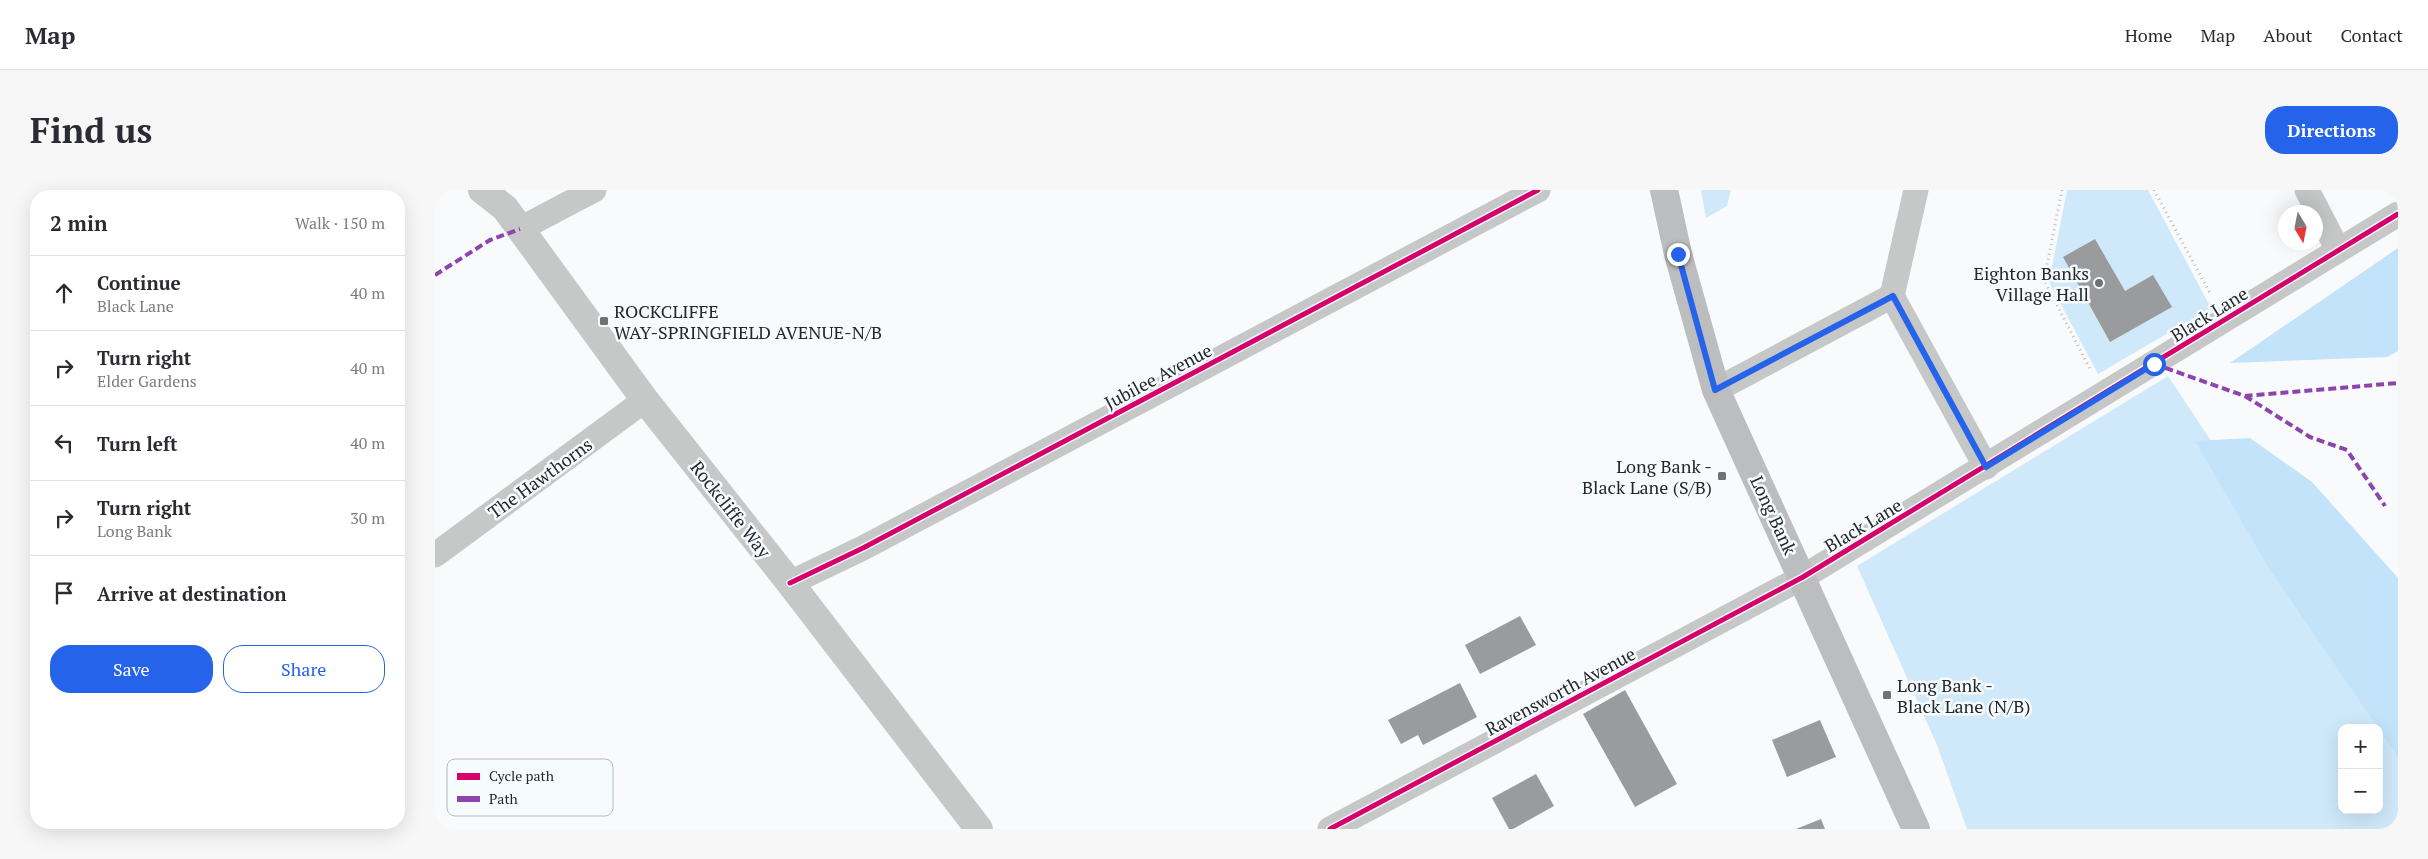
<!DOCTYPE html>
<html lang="en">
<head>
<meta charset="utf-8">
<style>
  :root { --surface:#fff; --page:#f7f7f7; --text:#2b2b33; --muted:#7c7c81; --line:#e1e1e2; --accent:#2563eb }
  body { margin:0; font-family:"PT Serif",serif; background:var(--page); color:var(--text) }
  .controls { position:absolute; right:15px; bottom:15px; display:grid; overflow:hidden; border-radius:10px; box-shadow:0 5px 20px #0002 }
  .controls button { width:45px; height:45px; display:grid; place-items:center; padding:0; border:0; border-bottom:1px solid var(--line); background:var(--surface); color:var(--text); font:25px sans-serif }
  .compass { position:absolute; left:1843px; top:15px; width:45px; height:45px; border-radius:50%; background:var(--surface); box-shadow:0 5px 20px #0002; rotate:170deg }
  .stop { position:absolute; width:15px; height:15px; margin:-11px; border:4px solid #2563eb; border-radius:50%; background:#fff }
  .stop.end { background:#2563eb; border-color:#fff; box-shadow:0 1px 5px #0008 }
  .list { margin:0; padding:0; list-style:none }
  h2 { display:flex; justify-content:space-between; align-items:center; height:65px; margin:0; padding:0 20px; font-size:21px }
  h2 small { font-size:16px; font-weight:400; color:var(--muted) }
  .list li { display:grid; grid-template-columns:32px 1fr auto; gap:15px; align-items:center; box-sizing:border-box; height:75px; padding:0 20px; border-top:1px solid var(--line) }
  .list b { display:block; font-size:19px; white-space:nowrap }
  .list p { margin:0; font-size:16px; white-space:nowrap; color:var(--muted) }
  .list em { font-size:16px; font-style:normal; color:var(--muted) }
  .actions { display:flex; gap:10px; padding:15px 20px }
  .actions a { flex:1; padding:11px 0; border:1px solid var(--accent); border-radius:20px; text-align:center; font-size:18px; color:var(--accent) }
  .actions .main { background:var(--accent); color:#fff }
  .icon { flex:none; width:28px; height:28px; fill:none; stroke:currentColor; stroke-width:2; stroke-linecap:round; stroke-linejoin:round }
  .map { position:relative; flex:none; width:1963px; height:639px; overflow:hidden; border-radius:20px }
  header { display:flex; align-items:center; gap:30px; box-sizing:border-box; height:70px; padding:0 25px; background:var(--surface); border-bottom:1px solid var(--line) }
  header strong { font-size:24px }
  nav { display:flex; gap:28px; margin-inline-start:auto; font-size:18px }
  .intro { display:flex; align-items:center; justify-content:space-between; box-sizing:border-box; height:120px; padding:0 30px }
  h1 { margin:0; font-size:35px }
  .button { padding:12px 22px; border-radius:20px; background:var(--accent); color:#fff; font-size:18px; font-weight:700 }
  main { display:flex; gap:30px; padding:0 30px }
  aside { flex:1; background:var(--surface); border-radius:20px; box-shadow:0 5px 20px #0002 }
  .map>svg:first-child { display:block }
  .green { fill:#cfe9fa; fill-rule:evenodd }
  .forest { fill:#c2e3f9 }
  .building { fill:#999b9c }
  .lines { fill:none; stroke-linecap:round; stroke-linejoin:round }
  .path { stroke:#bcbdbd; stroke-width:3; stroke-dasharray:1 4; stroke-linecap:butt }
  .minor { stroke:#c6c7c7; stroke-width:25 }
  .tertiary { stroke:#c6c7c7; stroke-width:28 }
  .secondary { stroke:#bcbdbe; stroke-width:28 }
  .quiet { stroke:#8e44ad; stroke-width:4; stroke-dasharray:8 4; stroke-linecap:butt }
  .cycleway-casing { stroke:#f6fbfe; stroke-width:8 }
  .cycleway { stroke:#d6006c; stroke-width:5 }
  .route { stroke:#2563eb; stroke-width:6 }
  .poi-dot { fill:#6f7173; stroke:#f6fbfe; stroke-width:2 }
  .labels { text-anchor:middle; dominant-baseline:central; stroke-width:5; stroke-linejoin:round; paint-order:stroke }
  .poi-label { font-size:18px; fill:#252729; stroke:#f6fbfe; text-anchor:end }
  .street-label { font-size:18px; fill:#252729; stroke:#f6fbfe }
  .key { fill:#f6fbfe; stroke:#b7bbbe; stroke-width:1 }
  .key-label { font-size:14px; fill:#252729 }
</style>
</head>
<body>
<header>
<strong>Map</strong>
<nav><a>Home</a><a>Map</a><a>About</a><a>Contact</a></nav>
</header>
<div class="intro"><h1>Find us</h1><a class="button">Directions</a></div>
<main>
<aside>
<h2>2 min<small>Walk · 150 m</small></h2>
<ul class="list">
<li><svg class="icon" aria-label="ahead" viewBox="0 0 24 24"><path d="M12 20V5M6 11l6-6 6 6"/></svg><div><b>Continue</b><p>Black Lane</p></div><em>40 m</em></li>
<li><svg class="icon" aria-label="right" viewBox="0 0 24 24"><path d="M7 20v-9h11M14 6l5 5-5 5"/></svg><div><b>Turn right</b><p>Elder Gardens</p></div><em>40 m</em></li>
<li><svg class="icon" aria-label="left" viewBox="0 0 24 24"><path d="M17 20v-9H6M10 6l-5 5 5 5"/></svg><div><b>Turn left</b></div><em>40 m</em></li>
<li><svg class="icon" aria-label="right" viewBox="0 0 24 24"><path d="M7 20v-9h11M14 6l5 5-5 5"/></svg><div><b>Turn right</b><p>Long Bank</p></div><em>30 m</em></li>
<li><svg class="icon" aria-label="arrive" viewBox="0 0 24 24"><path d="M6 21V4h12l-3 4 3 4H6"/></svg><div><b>Arrive at destination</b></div></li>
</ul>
<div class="actions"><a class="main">Save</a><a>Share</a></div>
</aside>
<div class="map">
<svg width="1963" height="639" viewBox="0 0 1963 639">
  <rect width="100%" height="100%" fill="#f8fafc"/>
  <g class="green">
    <polygon points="1266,0 1296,0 1292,16 1271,28"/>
    <polygon points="1632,0 1713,0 1776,118 1663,184 1614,92"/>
    <path d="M1733,186L1963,533V639H1532L1502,555L1422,376ZM1907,538H1944V620H1907Z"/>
  </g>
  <g class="forest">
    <polygon points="1963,58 1963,161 1952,167 1795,173"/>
    <polygon points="1815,248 1877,292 1963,388 1963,567 1835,380 1760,251"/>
  </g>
  <g class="building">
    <polygon points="1660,49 1690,101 1718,85 1737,117 1675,152 1628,67"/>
    <polygon points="1085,426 1101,455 1045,484 1030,455"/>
    <polygon points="1025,493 1042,527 988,555 983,545 966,554 953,530"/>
    <polygon points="1190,500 1242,594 1200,617 1148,524"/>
    <polygon points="1385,530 1401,567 1352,587 1337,550"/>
    <polygon points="1101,584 1119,616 1078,639 1074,639 1057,608"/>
    <polygon points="1386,629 1390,639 1361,639"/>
  </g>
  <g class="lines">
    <g class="path">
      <polyline points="1627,0 1609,90 1655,179"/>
      <polyline points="1719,0 1776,105"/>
    </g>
    <g class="minor">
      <polyline points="1481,0 1457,106 1551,277"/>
      <polyline points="1872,0 1903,60"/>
      <polyline points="85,39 159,0"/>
      <polyline points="1281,200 1457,106"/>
      <polyline points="0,365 210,210"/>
      <polyline points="355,393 428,358 1103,0"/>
      <polyline points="895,639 1368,387 1963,24"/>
    </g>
    <polyline class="tertiary" points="47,0 70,18 210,210 355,393 544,639"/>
    <polyline class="secondary" points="1229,0 1243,64 1281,200 1481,639"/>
    <g class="quiet">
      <polyline points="0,85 55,50 85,39"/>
      <polyline points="1719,174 1810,206 1963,193"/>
      <polyline points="1810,206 1875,247 1912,260 1950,316"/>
    </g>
    <g class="cycleway-casing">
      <g id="cycleway">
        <polyline points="355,393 428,358 1103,0"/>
        <polyline points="895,639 1368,387 1963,24"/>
      </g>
    </g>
    <use href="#cycleway" class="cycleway"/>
  </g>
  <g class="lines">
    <polyline class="route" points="1243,64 1280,200 1458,106 1551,277 1719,174"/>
  </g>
  <g class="poi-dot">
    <circle cx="1664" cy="93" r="5"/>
    <rect x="164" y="126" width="10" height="10" rx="2.5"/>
    <rect x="1282" y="281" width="10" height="10" rx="2.5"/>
    <rect x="1447" y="500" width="10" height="10" rx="2.5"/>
  </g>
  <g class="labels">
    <g class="poi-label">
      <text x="1654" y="83">Eighton Banks<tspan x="1654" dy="21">Village Hall</tspan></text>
      <text x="179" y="121" text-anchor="start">ROCKCLIFFE<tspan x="179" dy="21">WAY-SPRINGFIELD AVENUE-N/B</tspan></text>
      <text x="1277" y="276">Long Bank -<tspan x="1277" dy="21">Black Lane (S/B)</tspan></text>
      <text x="1462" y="495" text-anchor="start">Long Bank -<tspan x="1462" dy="21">Black Lane (N/B)</tspan></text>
    </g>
    <g class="street-label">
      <text transform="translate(1774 124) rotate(-32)">Black Lane</text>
      <text transform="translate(723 186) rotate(-28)">Jubilee Avenue</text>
      <text transform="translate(105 288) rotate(-36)">The Hawthorns</text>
      <text transform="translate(296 319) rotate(52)">Rockcliffe Way</text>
      <text transform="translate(1339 325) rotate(65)">Long Bank</text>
      <text transform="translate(1428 335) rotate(-31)">Black Lane</text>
      <text transform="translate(1125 501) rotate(-28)">Ravensworth Avenue</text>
    </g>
  </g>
  <rect x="12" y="569" width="166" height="57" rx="8" class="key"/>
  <rect x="22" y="583" width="23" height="7" fill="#d6006c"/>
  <rect x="22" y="606" width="23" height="6" fill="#8e44ad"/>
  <g class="key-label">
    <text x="54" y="591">Cycle path</text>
    <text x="54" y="614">Path</text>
  </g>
</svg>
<div class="controls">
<button>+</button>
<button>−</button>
</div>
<svg class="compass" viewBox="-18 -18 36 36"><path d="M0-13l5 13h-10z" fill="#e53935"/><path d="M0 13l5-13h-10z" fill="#7c7c81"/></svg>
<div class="stop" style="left:1719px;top:174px"></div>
<div class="stop end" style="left:1243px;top:64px"></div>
</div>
</main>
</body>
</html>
